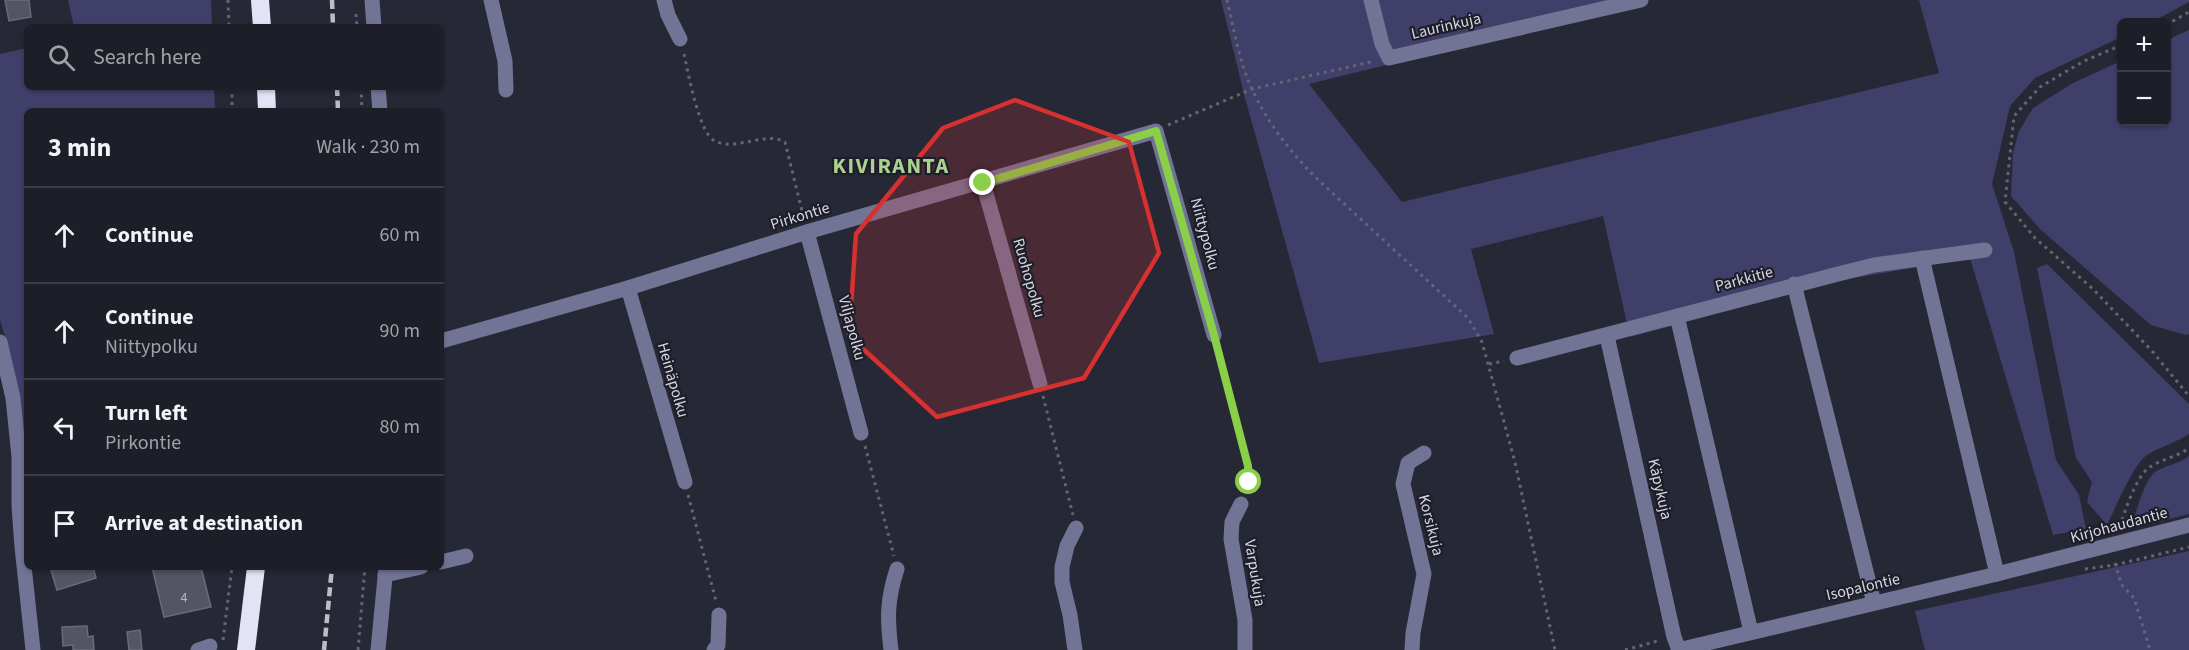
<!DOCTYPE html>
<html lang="en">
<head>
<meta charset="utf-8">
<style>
  :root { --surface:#1d1e28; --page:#252730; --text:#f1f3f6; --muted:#a0a2a8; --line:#3b3c45 }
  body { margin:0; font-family:"Source Sans 3",sans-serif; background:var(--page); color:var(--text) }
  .controls { position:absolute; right:18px; top:18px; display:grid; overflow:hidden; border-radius:9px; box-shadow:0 2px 4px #0004 }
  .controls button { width:54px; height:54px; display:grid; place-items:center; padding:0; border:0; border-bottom:2px solid var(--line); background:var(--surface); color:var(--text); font:30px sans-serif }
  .stop { position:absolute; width:18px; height:18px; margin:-14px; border:4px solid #89cf48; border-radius:50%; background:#fff }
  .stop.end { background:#89cf48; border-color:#fff; box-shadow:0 2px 6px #0008 }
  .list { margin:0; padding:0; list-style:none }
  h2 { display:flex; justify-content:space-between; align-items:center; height:78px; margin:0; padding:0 24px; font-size:26px }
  h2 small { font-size:20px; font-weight:400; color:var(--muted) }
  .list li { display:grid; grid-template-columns:39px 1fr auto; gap:18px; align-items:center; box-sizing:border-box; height:96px; padding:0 24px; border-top:2px solid var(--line) }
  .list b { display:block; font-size:22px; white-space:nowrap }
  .list p { margin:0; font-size:20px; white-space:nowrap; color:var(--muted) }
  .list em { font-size:20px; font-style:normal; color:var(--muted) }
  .icon { flex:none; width:33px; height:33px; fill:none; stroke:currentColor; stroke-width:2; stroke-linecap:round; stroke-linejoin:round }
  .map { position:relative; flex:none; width:2189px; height:650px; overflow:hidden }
  .search { position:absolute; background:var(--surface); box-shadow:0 2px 4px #0004; left:24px; top:24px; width:420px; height:66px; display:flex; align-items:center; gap:15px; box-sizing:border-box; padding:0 21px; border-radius:9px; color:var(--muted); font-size:22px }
  .panel { position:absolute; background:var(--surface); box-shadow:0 2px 4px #0004; left:24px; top:108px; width:420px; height:462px; border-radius:9px }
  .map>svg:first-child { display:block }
  .green { fill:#3f3f6a }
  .building { fill:#545564; stroke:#696a79; stroke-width:1.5 }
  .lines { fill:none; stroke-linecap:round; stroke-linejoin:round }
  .path { stroke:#646571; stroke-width:3; stroke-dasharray:3 4.5; stroke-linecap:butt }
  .minor { stroke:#727495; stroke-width:15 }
  .highway { stroke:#e2e3f4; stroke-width:18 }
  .rail { stroke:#bdbdc6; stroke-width:4.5; stroke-dasharray:9 4.5; stroke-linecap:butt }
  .route { stroke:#89cf48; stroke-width:8 }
  .marked { fill:#d63131; fill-opacity:0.2; stroke:#d63131; stroke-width:4.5; stroke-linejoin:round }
  .labels { text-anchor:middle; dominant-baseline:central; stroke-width:4.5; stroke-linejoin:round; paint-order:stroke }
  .number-label { font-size:14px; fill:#b6b6c1 }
  .street-label { font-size:16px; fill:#d7d7e0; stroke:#1e1e2b }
  .district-label { font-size:22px; font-weight:bold; letter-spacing:1.5px; fill:#abd28e; stroke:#1e1e2b }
</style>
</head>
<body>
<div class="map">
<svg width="2189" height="650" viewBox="0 0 2189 650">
  <rect width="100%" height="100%" fill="#272835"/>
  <g class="green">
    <polygon points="68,0 211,0 212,27 74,27"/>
    <polygon points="1221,0 1623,0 1625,6 1309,84 1402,202 1939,73 1919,0 2189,0 2189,2 2152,22 2122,22 2121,37 2035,78 2010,106 1992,184 2014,252 2056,460 2079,495 2086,529 2053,535 1970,258 1842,280 1630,337 1603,216 1471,249 1494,334 1319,363 1245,98"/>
    <polygon points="2189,30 2189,334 2186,335 2151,325 2041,230 2011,196 2013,153 2019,131 2033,108 2073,83 2121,61 2122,122 2166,122 2167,40"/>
    <path d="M27,48V87H214L215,111H27V453C20,408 14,363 0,320V54Z"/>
    <path d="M2047,264L2189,404V434C2175,443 2160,447 2147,455C2134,463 2115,509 2107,525L2087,502L2092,482L2076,458L2037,268Z"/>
    <path d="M2189,456V514L2131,529C2135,515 2144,481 2155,472C2165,465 2179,464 2189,456Z"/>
    <polygon points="2189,551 2189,650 1925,650 1915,611"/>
  </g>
  <g class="building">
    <polygon points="5,0 29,0 31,17 9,21"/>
    <polygon points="50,567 93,567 96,578 57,590"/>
    <polygon points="152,567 201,567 211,607 164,617"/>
    <polygon points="87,626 88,637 93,636 94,650 73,650 73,645 63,646 62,627"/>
    <polygon points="140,630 142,650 129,650 127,632"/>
  </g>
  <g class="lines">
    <g class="path">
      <polyline points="228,0 229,27"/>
      <path d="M1227,0C1234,29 1239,62 1252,89C1267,122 1289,150 1314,176L1468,318L1482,342L1515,462L1555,650"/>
      <polyline points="356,14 357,27"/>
      <polyline points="2166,25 2189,12"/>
      <polyline points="2122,45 2084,61 2040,87 2014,116 2005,202 2035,238 2093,289 2152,351 2189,396"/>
      <path d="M684,54C688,72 699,134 715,141C727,147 740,143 752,141C763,139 774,136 785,142L804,219"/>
      <polyline points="232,87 232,111"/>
      <polyline points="361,87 362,111"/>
      <polyline points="1168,125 1252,89 1375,61"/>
      <polyline points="1218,350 1248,466 1249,482 1246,492"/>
      <polyline points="1489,364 1504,361"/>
      <polyline points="1043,396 1073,515"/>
      <polyline points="865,446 894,556"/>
      <polyline points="688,495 716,601"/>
      <path d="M2120,527C2124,513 2137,474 2150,467C2162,459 2177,457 2189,448"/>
      <polyline points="2115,563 2121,584 2134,598 2150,650"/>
      <polyline points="2085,569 2115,565 2189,547"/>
      <polyline points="223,640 232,567"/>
      <polyline points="358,650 365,567"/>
      <polyline points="1625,650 1661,640"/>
    </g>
    <g class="minor">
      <polyline points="372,0 374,27"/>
      <polyline points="491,0 505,61 506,90"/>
      <polyline points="664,0 668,15 680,39"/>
      <polyline points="1371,0 1382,44 1389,58 1641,0"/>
      <polyline points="378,87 380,111"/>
      <polyline points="983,183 1040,384"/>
      <polyline points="807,232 861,433"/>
      <polyline points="1922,258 1997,574"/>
      <polyline points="1794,284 1874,603"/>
      <polyline points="628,288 685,482"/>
      <polyline points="1677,316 1751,632"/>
      <polyline points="1607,336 1674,637 1679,650"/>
      <polyline points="441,341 628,288 807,232 1156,131 1214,335"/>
      <polyline points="0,342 13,398 19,457 19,506 22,547 33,650"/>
      <polyline points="1517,358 1838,274 1874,265 1985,250"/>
      <polyline points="1241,504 1232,522 1231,539 1245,620 1245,650"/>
      <polyline points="441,562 466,556"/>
      <polyline points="385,575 421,567"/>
      <polyline points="198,650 210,646"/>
      <polyline points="378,650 386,567"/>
      <polyline points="714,650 718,645 719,615"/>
      <path d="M891,650C887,618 887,600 897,569"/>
      <polyline points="1075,650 1070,615 1062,582 1062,567 1067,546 1076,528"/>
      <polyline points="1412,650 1413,633 1424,574 1403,484 1408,463 1424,453"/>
      <polyline points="1678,650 1997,574 2189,525"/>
    </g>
    <g class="highway">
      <polyline points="260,0 262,27"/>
      <polyline points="266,87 267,111"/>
      <polyline points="246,650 256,567"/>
    </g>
    <g class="rail">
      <polyline points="332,0 333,27"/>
      <polyline points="337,87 338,111"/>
      <polyline points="324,650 332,567"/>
    </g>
  </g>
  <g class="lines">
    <polyline class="route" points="983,183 1156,131 1214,335 1248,466 1249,482"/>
  </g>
  <path class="marked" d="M1015,100L1129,142L1159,253L1084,378L937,417L849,336L856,234L943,128Z"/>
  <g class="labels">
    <g class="number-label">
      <text x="184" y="598">4</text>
    </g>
    <g class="street-label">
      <text transform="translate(1446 26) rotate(-13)">Laurinkuja</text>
      <text transform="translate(800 216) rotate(-17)">Pirkontie</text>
      <text transform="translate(1205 234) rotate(75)">Niittypolku</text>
      <text transform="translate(1029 278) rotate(74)">Ruohopolku</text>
      <text transform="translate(1744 279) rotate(-15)">Parkkitie</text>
      <text transform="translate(852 328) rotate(75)">Viljapolku</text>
      <text transform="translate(673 380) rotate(74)">Heinäpolku</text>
      <text transform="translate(1660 489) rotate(77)">Käpykuja</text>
      <text transform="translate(1431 525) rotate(76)">Korsikuja</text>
      <text transform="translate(2119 525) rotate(-15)">Kirjohaudantie</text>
      <text transform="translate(1255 573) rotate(81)">Varpukuja</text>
      <text transform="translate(1863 587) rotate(-13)">Isopalontie</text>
    </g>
    <g class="district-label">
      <text x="891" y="166">KIVIRANTA</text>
    </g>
  </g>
</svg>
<div class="controls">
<button>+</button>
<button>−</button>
</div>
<div class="stop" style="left:1249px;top:482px"></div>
<div class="stop end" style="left:983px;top:183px"></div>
<div class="search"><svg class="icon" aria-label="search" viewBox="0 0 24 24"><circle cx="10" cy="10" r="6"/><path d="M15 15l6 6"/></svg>Search here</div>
<section class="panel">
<h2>3 min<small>Walk · 230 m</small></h2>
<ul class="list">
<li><svg class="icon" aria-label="ahead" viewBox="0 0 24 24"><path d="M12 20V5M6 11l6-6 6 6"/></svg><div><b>Continue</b></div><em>60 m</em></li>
<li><svg class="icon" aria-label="ahead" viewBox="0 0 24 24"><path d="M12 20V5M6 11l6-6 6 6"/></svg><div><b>Continue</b><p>Niittypolku</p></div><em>90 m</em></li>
<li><svg class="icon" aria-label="left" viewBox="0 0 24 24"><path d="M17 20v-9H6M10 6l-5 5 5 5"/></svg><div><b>Turn left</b><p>Pirkontie</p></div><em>80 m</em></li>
<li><svg class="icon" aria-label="arrive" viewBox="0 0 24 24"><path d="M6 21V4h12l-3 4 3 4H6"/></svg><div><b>Arrive at destination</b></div></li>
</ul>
</section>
</div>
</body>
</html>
